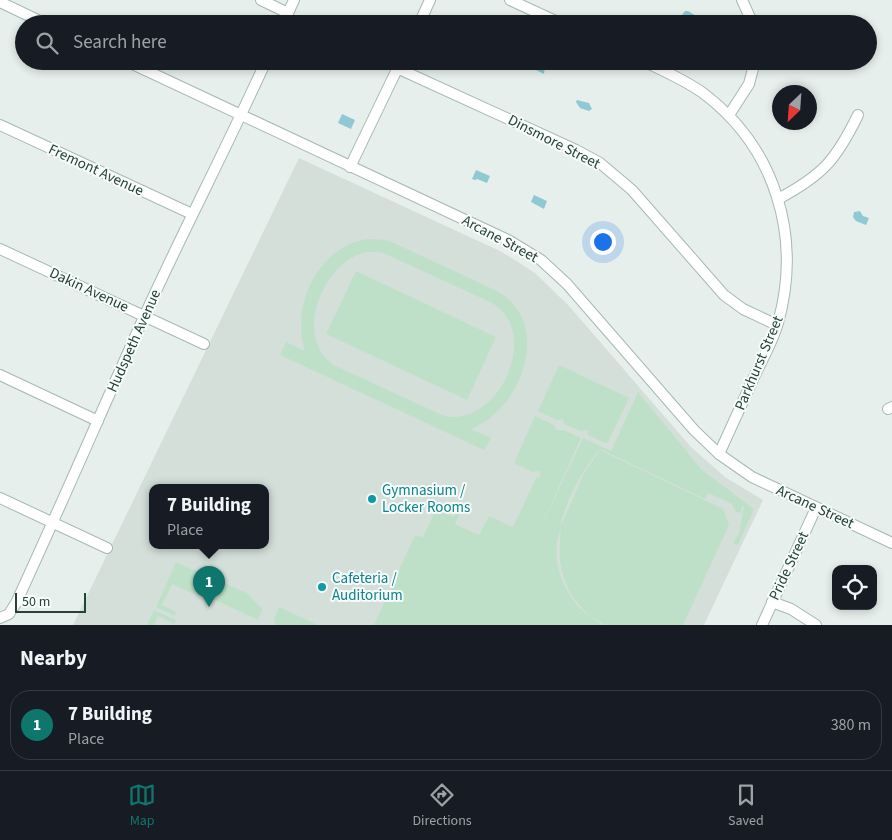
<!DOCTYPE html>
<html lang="en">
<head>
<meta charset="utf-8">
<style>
  :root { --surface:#171b24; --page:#20242c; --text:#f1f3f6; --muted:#9ea1a6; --line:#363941; --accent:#0f766e }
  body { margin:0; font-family:"Source Sans 3",sans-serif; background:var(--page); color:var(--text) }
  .controls { position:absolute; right:15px; bottom:15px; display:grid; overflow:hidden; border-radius:10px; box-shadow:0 2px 8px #0003 }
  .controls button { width:45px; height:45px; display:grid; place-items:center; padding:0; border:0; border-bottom:1px solid var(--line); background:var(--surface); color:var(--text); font:25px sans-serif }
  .compass { position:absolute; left:772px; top:85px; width:45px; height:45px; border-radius:50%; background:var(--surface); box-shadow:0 2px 8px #0003; rotate:205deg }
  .scale { position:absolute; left:15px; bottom:12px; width:71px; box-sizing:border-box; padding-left:5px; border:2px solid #24423a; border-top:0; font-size:14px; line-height:18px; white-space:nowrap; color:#24423a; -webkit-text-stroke:4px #f7fbf9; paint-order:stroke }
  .you { position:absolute; left:602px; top:241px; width:18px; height:18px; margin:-12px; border:4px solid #fff; border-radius:50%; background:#1a73e8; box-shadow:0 0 0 8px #1a73e833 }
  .badge { display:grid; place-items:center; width:32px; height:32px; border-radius:50%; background:var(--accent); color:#fff; font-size:16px; font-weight:700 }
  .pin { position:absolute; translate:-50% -41px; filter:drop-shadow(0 1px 2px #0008) }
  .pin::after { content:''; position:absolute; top:26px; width:18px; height:15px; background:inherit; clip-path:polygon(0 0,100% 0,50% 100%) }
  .popup { position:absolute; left:149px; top:484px; width:120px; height:65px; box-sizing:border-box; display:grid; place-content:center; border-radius:10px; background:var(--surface); filter:drop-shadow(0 1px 4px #0005); font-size:16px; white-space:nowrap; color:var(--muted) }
  .popup b { font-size:19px; color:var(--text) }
  .popup::after { content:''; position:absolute; left:50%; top:100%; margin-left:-10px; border:10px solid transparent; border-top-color:var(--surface) }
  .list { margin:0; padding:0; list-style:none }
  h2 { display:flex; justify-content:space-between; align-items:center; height:65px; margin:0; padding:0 20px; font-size:21px }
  h2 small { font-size:16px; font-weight:400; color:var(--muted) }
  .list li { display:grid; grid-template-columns:32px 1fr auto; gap:15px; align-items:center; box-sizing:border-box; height:70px; margin:0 10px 10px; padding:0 10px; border:1px solid var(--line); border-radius:20px }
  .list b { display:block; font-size:19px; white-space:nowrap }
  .list p { margin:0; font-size:16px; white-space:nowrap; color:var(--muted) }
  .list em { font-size:16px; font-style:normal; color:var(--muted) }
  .icon { flex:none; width:28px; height:28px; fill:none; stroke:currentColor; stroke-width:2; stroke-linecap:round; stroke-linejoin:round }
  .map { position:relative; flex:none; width:892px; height:625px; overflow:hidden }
  .search { position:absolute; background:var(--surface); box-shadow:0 2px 8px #0003; left:15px; right:15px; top:15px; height:55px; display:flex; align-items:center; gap:12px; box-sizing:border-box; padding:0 18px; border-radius:28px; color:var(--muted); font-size:19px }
  .sheet { height:145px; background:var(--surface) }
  nav { display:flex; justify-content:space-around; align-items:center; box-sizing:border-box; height:70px; border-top:1px solid var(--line); background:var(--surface); font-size:14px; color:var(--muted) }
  nav a { display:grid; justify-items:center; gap:2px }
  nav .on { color:var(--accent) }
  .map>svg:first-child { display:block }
  .built { fill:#d4dfda; fill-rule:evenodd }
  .green { fill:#bfe0c8; fill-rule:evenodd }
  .water { fill:#8ec9d4 }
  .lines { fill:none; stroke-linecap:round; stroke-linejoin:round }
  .minor-casing { stroke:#a8b8b2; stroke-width:12 }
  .minor { stroke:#fff; stroke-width:10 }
  .culture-dot { fill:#0f9aa8; stroke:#f7fbf9; stroke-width:2 }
  .labels { text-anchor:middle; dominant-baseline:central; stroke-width:4; stroke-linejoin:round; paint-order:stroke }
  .street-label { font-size:15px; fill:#24423a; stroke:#f7fbf9 }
  .culture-label { font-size:15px; fill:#0d838f; stroke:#f7fbf9; text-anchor:start }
</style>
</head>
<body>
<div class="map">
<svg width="892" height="625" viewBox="0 0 892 625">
  <rect width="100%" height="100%" fill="#e6efeb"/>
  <path class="built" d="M299,158L502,252L535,273L569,306L691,447L725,477L763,500L704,625H73ZM153,488H265V546H153Z"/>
  <g class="green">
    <path d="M369,239L385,240L394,243L497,291C554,323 522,409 471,429L491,438L484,450L280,355L286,342L305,351C290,306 319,244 369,239ZM366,252H380L388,255L492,303C542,332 499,428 444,416L338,367C290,342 322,262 366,252Z"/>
    <polygon points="356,271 496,337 467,400 326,334"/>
    <polygon points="559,365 629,398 607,444 588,435 587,430 580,431 564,424 563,419 557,420 538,411"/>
    <path d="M638,392L701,469L754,509L738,545L733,543L739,533L744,506H742L741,513L736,512L732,504L708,493L705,499L600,449C582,470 566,500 560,528L584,473L600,450L723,509L729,525L683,625H605L591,616L602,625H374L415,535L423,537L436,509L454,517L458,508L461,510L455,524L479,535L489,516L513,527L536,478L541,476L539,471L533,472L514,463L535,416L554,425L557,430H564L581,438L539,531L583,438L611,451ZM561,529C558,556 559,578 576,601C580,607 586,611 589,616C564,598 548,557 561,529Z"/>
    <polygon points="176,562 204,575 194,594 172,584 162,605 176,612 175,616 156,607"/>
    <polygon points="208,576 247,593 262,609 258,620 200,593"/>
    <polygon points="279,607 318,625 276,625 274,619"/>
    <polygon points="154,610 176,620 174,624 158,616 154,625 147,625"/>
  </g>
  <g class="water">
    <polygon points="685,11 688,11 698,17 695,23 683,18 682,15"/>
    <polygon points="533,61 545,66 544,74 530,67"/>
    <polygon points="577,100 589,103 592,109 589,111 580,108 576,102"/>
    <polygon points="342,114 355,120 351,129 338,123"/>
    <polygon points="476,170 490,176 487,183 477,179 475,180 472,179"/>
    <polygon points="534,195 547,201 544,209 531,202"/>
    <polygon points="860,211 863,216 869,218 866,225 856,221 853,217 854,212"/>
  </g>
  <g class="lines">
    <g class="minor-casing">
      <g id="minor">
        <polyline points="261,0 288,13"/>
        <polyline points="510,0 562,24"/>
        <polyline points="742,0 753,24"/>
        <polyline points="0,2 46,24"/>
        <polyline points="283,24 294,0"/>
        <polyline points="419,24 430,0"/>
        <polyline points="126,61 508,240 541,260 567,284 694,430 719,454 752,477 892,543"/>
        <path d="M643,61C664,71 685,80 703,93C776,148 802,237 778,323C773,341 763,358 755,375C743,401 731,428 719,454"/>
        <polyline points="397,68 576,150 600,163 632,190 724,295 743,309 777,325"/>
        <polyline points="729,115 749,84 755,61"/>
        <polyline points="0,125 192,214"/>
        <polyline points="350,167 401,61"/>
        <path d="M778,199C823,175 836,160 858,115"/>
        <polyline points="0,249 204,344"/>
        <polyline points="0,375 98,421"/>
        <polyline points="888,409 892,407"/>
        <polyline points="0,498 107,548"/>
        <polyline points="772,602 791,609 816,625"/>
        <path d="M0,618L9,614L16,603C60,508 101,412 144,317C183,231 227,147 266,61"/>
        <polyline points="762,625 816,508"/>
      </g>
    </g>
    <use href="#minor" class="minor"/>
  </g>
  <g class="culture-dot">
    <circle cx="372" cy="499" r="5"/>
    <circle cx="322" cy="587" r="5"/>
  </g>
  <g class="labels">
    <g class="street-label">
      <text transform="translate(554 142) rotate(27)">Dinsmore Street</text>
      <text transform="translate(96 170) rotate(25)">Fremont Avenue</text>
      <text transform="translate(500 239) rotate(28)">Arcane Street</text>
      <text transform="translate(89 290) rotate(25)">Dakin Avenue</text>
      <text transform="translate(134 341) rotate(-66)">Hudspeth Avenue</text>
      <text transform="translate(759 363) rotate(-67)">Parkhurst Street</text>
      <text transform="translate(815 507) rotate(25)">Arcane Street</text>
      <text transform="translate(789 566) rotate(-65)">Pride Street</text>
    </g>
    <g class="culture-label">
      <text x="382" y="490">Gymnasium /<tspan x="382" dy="17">Locker Rooms</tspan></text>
      <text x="332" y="578">Cafeteria /<tspan x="332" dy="17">Auditorium</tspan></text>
    </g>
  </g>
</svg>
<div class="controls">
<button><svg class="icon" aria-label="locate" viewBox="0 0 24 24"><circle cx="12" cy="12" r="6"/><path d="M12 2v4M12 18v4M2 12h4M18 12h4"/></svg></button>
</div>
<svg class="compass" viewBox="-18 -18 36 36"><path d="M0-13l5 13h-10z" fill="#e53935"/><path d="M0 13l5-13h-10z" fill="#9ea1a6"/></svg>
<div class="scale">50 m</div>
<div class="you"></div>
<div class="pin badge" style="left:209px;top:607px">1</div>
<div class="popup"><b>7 Building</b>Place</div>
<div class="search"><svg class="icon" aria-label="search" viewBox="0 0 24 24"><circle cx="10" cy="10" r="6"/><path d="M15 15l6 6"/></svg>Search here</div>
</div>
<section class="sheet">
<h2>Nearby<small></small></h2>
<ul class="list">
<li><span class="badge">1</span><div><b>7 Building</b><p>Place</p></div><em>380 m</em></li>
</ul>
</section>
<nav>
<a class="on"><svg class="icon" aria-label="map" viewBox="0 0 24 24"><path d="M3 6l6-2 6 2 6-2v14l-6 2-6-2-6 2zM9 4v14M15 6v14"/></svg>Map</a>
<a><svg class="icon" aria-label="directions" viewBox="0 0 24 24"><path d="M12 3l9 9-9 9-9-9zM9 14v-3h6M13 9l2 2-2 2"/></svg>Directions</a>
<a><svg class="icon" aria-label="saved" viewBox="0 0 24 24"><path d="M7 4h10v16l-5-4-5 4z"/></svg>Saved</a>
</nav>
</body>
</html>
